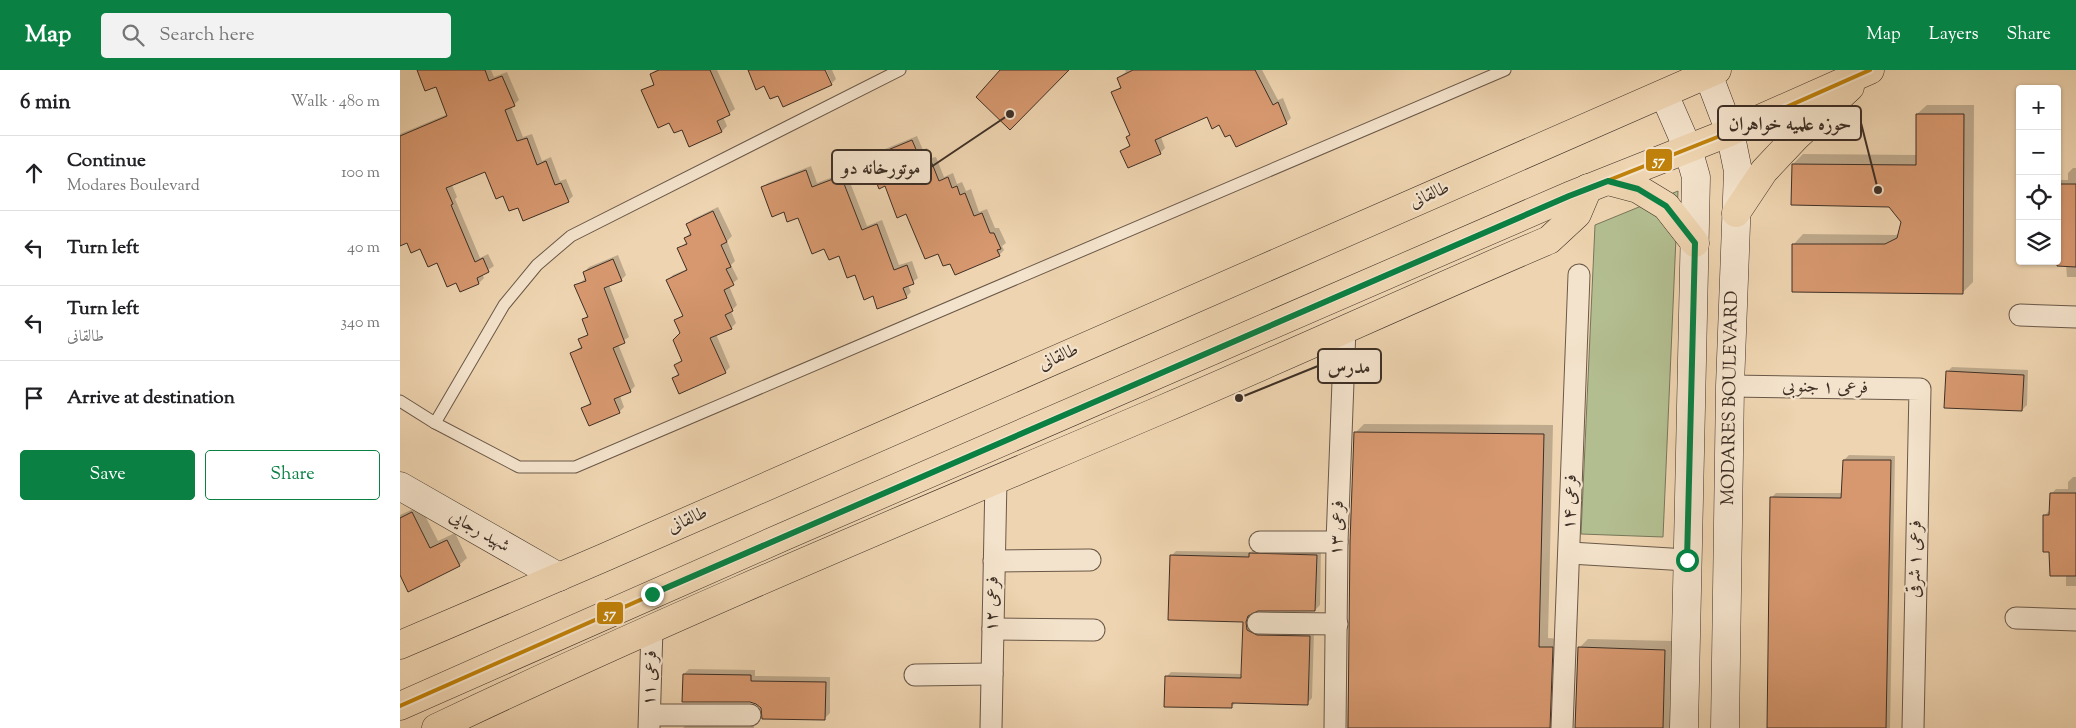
<!DOCTYPE html>
<html lang="en">
<head>
<meta charset="utf-8">
<style>
  :root { --surface:#fff; --page:#f2f2f2; --text:#202124; --muted:#757577; --line:#e0e0e0; --accent:#0b8043 }
  body { margin:0; font-family:"Sorts Mill Goudy",Amiri,serif; background:var(--page); color:var(--text) }
  .controls { position:absolute; right:15px; top:15px; display:grid; overflow:hidden; border-radius:5px; box-shadow:0 1px 4px #0004 }
  .controls button { width:45px; height:45px; display:grid; place-items:center; padding:0; border:0; border-bottom:1px solid var(--line); background:var(--surface); color:var(--text); font:25px sans-serif }
  .stop { position:absolute; width:15px; height:15px; margin:-11px; border:4px solid #0b8043; border-radius:50%; background:#fff }
  .stop.end { background:#0b8043; border-color:#fff; box-shadow:0 1px 5px #0008 }
  .list { margin:0; padding:0; list-style:none }
  h2 { display:flex; justify-content:space-between; align-items:center; height:65px; margin:0; padding:0 20px; font-size:21px }
  h2 small { font-size:16px; font-weight:400; color:var(--muted) }
  .list li { display:grid; grid-template-columns:32px 1fr auto; gap:15px; align-items:center; box-sizing:border-box; height:75px; padding:0 20px; border-top:1px solid var(--line) }
  .list b { display:block; font-size:19px; white-space:nowrap }
  .list p { margin:0; font-size:16px; white-space:nowrap; color:var(--muted) }
  .list em { font-size:16px; font-style:normal; color:var(--muted) }
  .actions { display:flex; gap:10px; padding:15px 20px }
  .actions a { flex:1; padding:11px 0; border:1px solid var(--accent); border-radius:5px; text-align:center; font-size:18px; color:var(--accent) }
  .actions .main { background:var(--accent); color:#fff }
  .icon { flex:none; width:28px; height:28px; fill:none; stroke:currentColor; stroke-width:2; stroke-linecap:round; stroke-linejoin:round }
  .map { position:relative; flex:none; width:1676px; height:658px; overflow:hidden }
  header { display:flex; align-items:center; gap:30px; box-sizing:border-box; height:70px; padding:0 25px; background:var(--accent); color:#fff }
  header strong { font-size:24px }
  nav { display:flex; gap:28px; margin-inline-start:auto; font-size:18px }
  .search { width:350px; height:45px; background:var(--page); display:flex; align-items:center; gap:12px; box-sizing:border-box; padding:0 18px; border-radius:5px; color:var(--muted); font-size:19px }
  main { display:flex }
  aside { flex:1; background:var(--surface) }
  .map>svg:first-child { display:block }
  .green { fill:#b3be90; stroke:#78765a }
  .shadow { fill:#0003 }
  .building { fill:#d7986f; stroke:#3e2f25 }
  .lines { fill:none; stroke-linecap:round; stroke-linejoin:round }
  .lane-casing { stroke:#6a5848; stroke-width:13 }
  .street-casing { stroke:#6a5848; stroke-width:23 }
  .secondary-casing { stroke:#3e2f25; stroke-width:29 }
  .primary-casing { stroke:#3e2f25; stroke-width:29 }
  .lane { stroke:#f4e3cc; stroke-width:11 }
  .street { stroke:#f4e3cc; stroke-width:21 }
  .secondary { stroke:#f4e3cc; stroke-width:28 }
  .primary { stroke:#eed4b0; stroke-width:28 }
  .bus-1-casing { stroke:#f4e3cc; stroke-width:8 }
  .bus-1 { stroke:#c0820b; stroke-width:4 }
  .route { stroke:#0b8043; stroke-width:6 }
  .labels { text-anchor:middle; dominant-baseline:central; stroke-width:4.5; stroke-linejoin:round; paint-order:stroke }
  .street-label { font-size:18px; fill:#3e2f25; stroke:#f4e3cc }
  .leader { fill:none; stroke:#3e2f25; stroke-width:2 }
  .callout-dot { fill:#3e2f25; stroke:#f4e3cc; stroke-width:2 }
  .callout { fill:#f4e3cc; stroke:#3e2f25; stroke-width:2 }
  .callout-label { font-size:19px; text-anchor:middle; font-weight:bold; fill:#3e2f25 }
  .line-badge { stroke:#f4e3cc; stroke-width:2 }
  .badge-label { font-size:14px; text-anchor:middle; font-weight:bold; fill:#fff }
</style>
</head>
<body>
<header>
<strong>Map</strong>
<div class="search"><svg class="icon" aria-label="search" viewBox="0 0 24 24"><circle cx="10" cy="10" r="6"/><path d="M15 15l6 6"/></svg>Search here</div>
<nav><a>Map</a><a>Layers</a><a>Share</a></nav>
</header>
<main>
<aside>
<h2>6 min<small>Walk · 480 m</small></h2>
<ul class="list">
<li><svg class="icon" aria-label="ahead" viewBox="0 0 24 24"><path d="M12 20V5M6 11l6-6 6 6"/></svg><div><b>Continue</b><p>Modares Boulevard</p></div><em>100 m</em></li>
<li><svg class="icon" aria-label="left" viewBox="0 0 24 24"><path d="M17 20v-9H6M10 6l-5 5 5 5"/></svg><div><b>Turn left</b></div><em>40 m</em></li>
<li><svg class="icon" aria-label="left" viewBox="0 0 24 24"><path d="M17 20v-9H6M10 6l-5 5 5 5"/></svg><div><b>Turn left</b><p>طالقانی</p></div><em>340 m</em></li>
<li><svg class="icon" aria-label="arrive" viewBox="0 0 24 24"><path d="M6 21V4h12l-3 4 3 4H6"/></svg><div><b>Arrive at destination</b></div></li>
</ul>
<div class="actions"><a class="main">Save</a><a>Share</a></div>
</aside>
<div class="map">
<svg width="1676" height="658" viewBox="0 0 1676 658">
  <rect width="100%" height="100%" fill="#eed4b0"/>
  <filter id="stains"><feTurbulence type="fractalNoise" baseFrequency=".004" numOctaves="4"/><feColorMatrix values="0 0 0 0 .2 0 0 0 0 .09 0 0 0 0 .02 0 0 0 .5 -.17"/></filter>
  <radialGradient id="worn" r=".72"><stop offset=".6" stop-color="#630" stop-opacity="0"/><stop offset="1" stop-color="#630" stop-opacity=".3"/></radialGradient>
  <polygon class="green" points="1278,121 1263,467 1181,464 1195,155"/>
  <g class="shadow">
    <polygon points="19,0 91,0 94,7 107,2 119,30 111,37 123,67 132,64 142,91 151,87 160,111 166,109 173,126 168,131 118,136 104,125 86,101 52,115 57,127 55,129 80,188 88,184 94,196 82,204 84,208 79,213 61,220 57,211 37,191 21,178 8,172 0,175 0,64 48,44 36,16"/>
    <polygon points="256,0 317,0 335,39 323,47 327,56 322,61 290,75 282,58 270,51 243,21 255,13 251,4"/>
    <polygon points="426,0 432,0 436,9 432,13"/>
    <polygon points="725,0 862,0 878,30 883,28 891,48 886,53 837,76 831,63 807,46 761,67 765,78 760,83 722,81 731,74 728,67 731,64 712,23 722,16 718,8 726,2"/>
    <polygon points="1527,35 1574,35 1573,212 1563,222 1394,174 1403,164 1496,165 1500,163 1503,152 1489,136 1393,94 1403,84 1517,85 1517,44"/>
    <polygon points="517,66 523,80 527,78 531,88 536,87 544,107 553,103 557,114 562,112 566,121 571,119 579,142 587,139 595,158 599,158 606,173 602,176 604,180 599,185 550,192 538,182 485,115 460,92 465,87"/>
    <polygon points="411,96 417,113 446,102 467,156 482,150 499,195 512,191 518,208 508,215 511,222 506,227 473,225 440,185 425,177 399,147 384,141 362,118 368,113"/>
    <polygon points="1673,98 1676,98 1676,207 1667,207 1666,195 1651,195 1651,191 1657,191 1657,110 1668,110 1668,103"/>
    <polygon points="318,137 332,166 327,171 335,191 331,195 338,209 329,216 337,235 331,241 336,253 331,258 316,264 330,297 325,302 273,308 279,303 276,295 283,289 282,263 276,251 284,244 268,210 273,205 287,199 278,179 287,172 285,168 290,163 288,154 293,149"/>
    <polygon points="218,185 226,205 221,210 209,215 229,267 218,274 235,316 230,321 220,326 224,337 219,342 183,338 191,332 172,283 182,276 180,270 189,263 183,250 188,245 176,216 186,208 184,202 189,197"/>
    <polygon points="1552,297 1628,300 1627,335 1622,340 1547,302"/>
    <polygon points="964,354 1153,355 1148,568 1161,569 1162,658 947,658 955,363"/>
    <polygon points="1449,385 1495,386 1490,658 1369,658 1371,428 1376,423 1443,423 1444,390"/>
    <polygon points="1673,407 1676,407 1676,516 1666,516 1666,505 1651,481 1645,445 1650,440 1651,424 1656,419 1668,419 1668,412"/>
    <polygon points="20,436 38,471 55,463 67,488 59,495 0,503 0,445"/>
    <polygon points="855,478 921,480 920,535 915,540 857,539 851,543 850,547 914,562 912,628 907,633 837,632 831,637 766,607 771,602 843,604 844,551 771,486 776,481 851,482"/>
    <polygon points="1188,569 1273,571 1271,658 1176,658 1179,578"/>
    <polygon points="289,599 355,600 355,606 430,607 430,643 425,648 362,638 356,633 284,604"/>
    <polygon points="288,653 354,653 354,658 283,658"/>
  </g>
  <g class="building">
    <polygon points="17,0 85,0 89,11 102,6 115,36 105,40 117,71 127,68 137,95 146,91 155,115 161,113 169,132 123,151 118,138 109,141 103,126 96,129 85,102 46,118 53,134 51,135 75,192 83,188 89,202 77,208 79,214 60,222 56,213 47,217 37,193 28,197 20,179 11,183 7,173 0,176 0,66 47,46 36,17 25,21"/>
    <polygon points="259,0 310,0 330,45 317,51 322,62 289,77 282,60 274,63 269,53 258,58 241,20 254,15 250,4"/>
    <polygon points="348,0 425,0 432,15 383,37 378,26 370,29 364,16 356,20"/>
    <polygon points="600,0 669,0 610,60 576,27"/>
    <polygon points="733,0 855,0 873,35 878,32 887,54 836,77 830,65 825,67 819,55 812,59 807,47 755,70 761,84 728,98 720,81 730,76 726,67 730,65 711,22 721,18 717,8"/>
    <polygon points="1516,44 1564,44 1563,224 1392,222 1392,174 1485,174 1497,168 1501,152 1489,137 1391,135 1392,94 1516,95"/>
    <polygon points="512,70 518,84 522,82 526,93 531,91 539,111 548,107 552,118 557,116 560,125 565,123 574,146 582,143 590,163 594,163 601,179 597,180 600,186 555,205 550,194 543,196 538,184 525,189 506,144 497,148 485,116 479,119 474,106 466,110 459,92"/>
    <polygon points="406,100 412,117 441,106 462,160 477,154 494,200 507,195 514,214 503,218 507,228 477,239 473,226 464,230 455,205 447,208 439,186 429,190 424,179 412,184 398,148 387,152 384,142 372,147 361,117"/>
    <polygon points="1657,114 1676,114 1676,197 1657,196"/>
    <polygon points="313,141 327,172 321,175 331,197 326,199 334,215 324,220 333,241 325,245 332,259 310,268 326,303 279,324 272,308 279,305 274,295 282,291 273,270 280,263 274,250 283,246 266,210 287,200 277,178 287,174 284,168 291,165 286,154"/>
    <polygon points="213,189 222,211 204,218 225,273 213,278 231,322 214,329 220,343 189,356 181,338 191,334 170,283 182,278 178,269 188,265 182,249 188,247 174,215 186,211 183,202"/>
    <polygon points="1546,301 1624,305 1622,341 1544,338"/>
    <polygon points="954,362 1144,364 1139,577 1153,577 1150,658 948,658 950,472"/>
    <polygon points="1443,390 1491,390 1486,658 1367,658 1370,427 1441,428"/>
    <polygon points="1650,423 1676,423 1676,506 1650,506 1649,482 1643,482 1643,445 1649,445"/>
    <polygon points="12,442 30,478 47,470 60,496 8,522 0,505 0,448"/>
    <polygon points="849,483 917,485 915,541 858,541 848,546 846,552 847,560 857,565 910,566 908,635 832,633 832,638 764,637 765,606 841,608 841,603 843,552 768,550 770,485 849,487"/>
    <polygon points="1178,577 1265,580 1263,658 1175,658"/>
    <polygon points="283,604 351,605 351,611 426,612 425,650 362,649 361,638 356,634 350,632 282,632"/>
  </g>
  <g class="lines">
    <g class="lane-casing">
      <g id="lane">
        <polyline points="0,331 35,353 119,397 175,397 1105,0"/>
        <polyline points="35,353 104,235 137,195 171,166 500,0"/>
      </g>
    </g>
    <g class="street-casing">
      <g id="street">
        <polyline points="1620,245 1676,247"/>
        <polyline points="1330,316 1520,319 1513,658"/>
        <polyline points="860,472 937,472"/>
        <polyline points="1170,483 1287,490"/>
        <polyline points="594,491 690,490"/>
        <polyline points="1616,548 1676,550"/>
        <polyline points="858,553 937,554"/>
        <polyline points="593,559 694,560"/>
        <polyline points="515,605 592,604"/>
        <polyline points="250,645 350,645"/>
        <polyline points="249,658 252,558"/>
        <polyline points="591,658 596,409"/>
        <polyline points="935,658 937,472 945,258"/>
        <polyline points="1162,658 1179,205"/>
      </g>
    </g>
    <g class="secondary-casing">
      <g id="secondary">
        <polyline points="1308,4 1330,62 1338,101 1330,316 1325,658"/>
        <polyline points="1264,24 1288,79 1296,107 1284,658"/>
        <polyline points="0,416 159,507"/>
      </g>
    </g>
    <g class="primary-casing">
      <g id="primary">
        <polyline points="1208,111 1238,119 1266,136 1295,173"/>
        <polyline points="1336,143 1364,101 1397,66 1450,17"/>
        <polyline points="0,575 203,488 1317,0"/>
        <polyline points="0,636 385,466 1169,126 1330,62 1470,0"/>
        <path d="M36,658C275,544 519,443 763,339C892,284 1020,225 1149,170L1177,144L1188,118"/>
      </g>
    </g>
    <use href="#lane" class="lane"/>
    <use href="#street" class="street"/>
    <use href="#secondary" class="secondary"/>
    <use href="#primary" class="primary"/>
    <g class="bus-1-casing">
      <polyline id="bus-1" points="0,636 385,466 1169,126 1330,62 1470,0"/>
    </g>
    <use href="#bus-1" class="bus-1"/>
  </g>
  <g class="lines">
    <polyline class="route" points="252,524 1169,126 1208,111 1238,119 1266,136 1295,173 1287,490"/>
  </g>
  <g class="labels">
    <g class="street-label">
      <text transform="translate(1030 126) rotate(-24)">طالقانی</text>
      <text transform="translate(659 288) rotate(-24)">طالقانی</text>
      <text transform="translate(1425 318) rotate(1)">فرعی ۱ جنوبی</text>
      <text transform="translate(1331 328) rotate(-89)">MODARES BOULEVARD</text>
      <text transform="translate(1171 432) rotate(-88)">فرعی ۱۴</text>
      <text transform="translate(288 451) rotate(-24)">طالقانی</text>
      <text transform="translate(938 458) rotate(-88)">فرعی ۱۳</text>
      <text transform="translate(79 462) rotate(30)">شهید رجایی</text>
      <text transform="translate(1516 489) rotate(-89)">فرعی ۱ شرقی</text>
      <text transform="translate(593 534) rotate(-89)">فرعی ۱۲</text>
      <text transform="translate(251 608) rotate(-88)">فرعی ۱۱</text>
    </g>
  </g>
  <path class="leader" d="M1478 120L1461 53M610 44L531 97M839 328L918 296"/>
  <g class="callout-dot">
    <circle cx="1478" cy="120" r="5"/>
    <circle cx="610" cy="44" r="5"/>
    <circle cx="839" cy="328" r="5"/>
  </g>
  <g class="callout">
    <rect x="1318" y="36" width="143" height="34" rx="5"/>
    <rect x="432" y="80" width="99" height="34" rx="5"/>
    <rect x="918" y="279" width="63" height="34" rx="5"/>
  </g>
  <g class="callout-label">
    <text x="1390" y="60">حوزه علمیه خواهران</text>
    <text x="481" y="104">موتورخانه دو</text>
    <text x="949" y="303">مدرس</text>
  </g>
  <g class="line-badge">
    <rect x="1245" y="78" width="28" height="24" rx="5" fill="#c0820b"/>
    <rect x="196" y="531" width="28" height="24" rx="5" fill="#c0820b"/>
  </g>
  <g class="badge-label">
    <text x="1259" y="95">57</text>
    <text x="210" y="548">57</text>
  </g>
  <rect width="100%" height="100%" filter="url(#stains)"/>
  <rect width="100%" height="100%" fill="url(#worn)"/>
</svg>
<div class="controls">
<button>+</button>
<button>−</button>
<button><svg class="icon" aria-label="locate" viewBox="0 0 24 24"><circle cx="12" cy="12" r="6"/><path d="M12 2v4M12 18v4M2 12h4M18 12h4"/></svg></button>
<button><svg class="icon" aria-label="layers" viewBox="0 0 24 24"><path d="M12 4l9 5-9 5-9-5zM3 14l9 5 9-5"/></svg></button>
</div>
<div class="stop" style="left:1287px;top:490px"></div>
<div class="stop end" style="left:252px;top:524px"></div>
</div>
</main>
</body>
</html>
